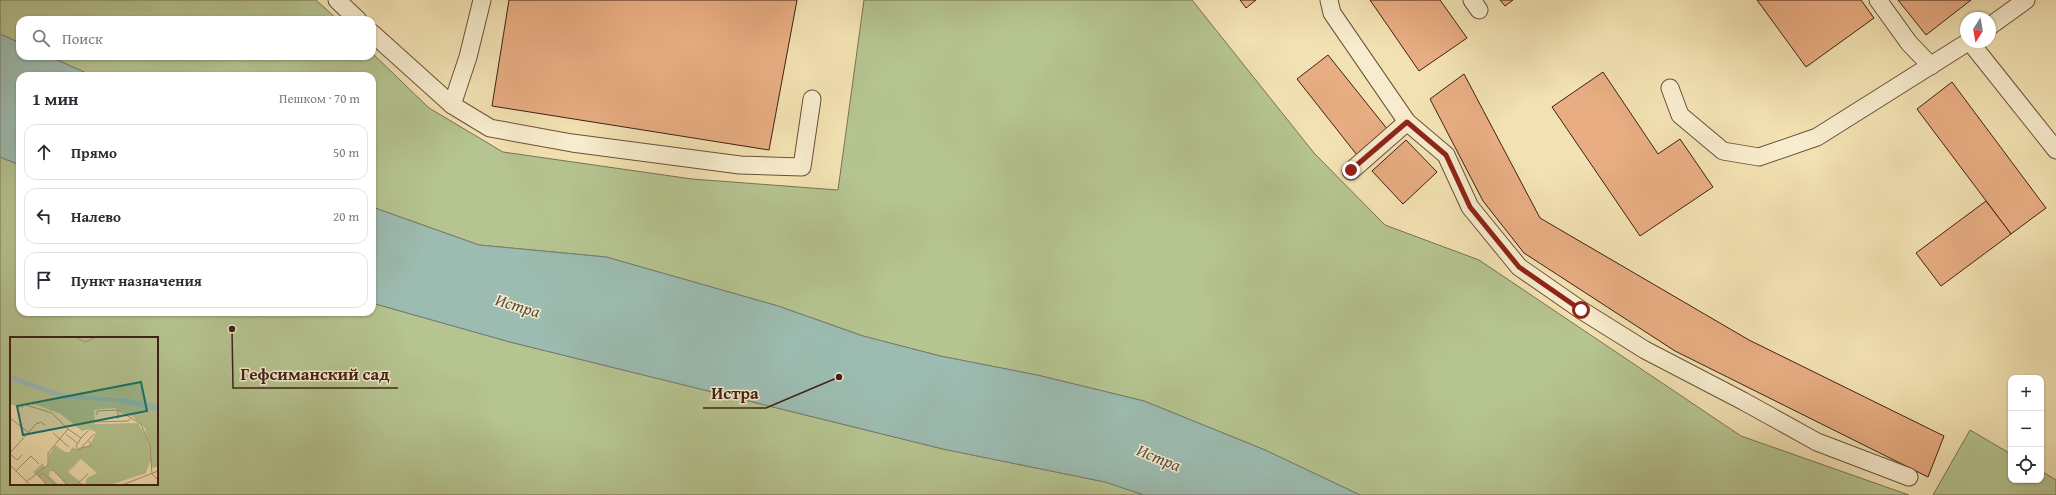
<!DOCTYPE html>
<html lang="ru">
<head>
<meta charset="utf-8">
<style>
  :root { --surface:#fff; --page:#f2f2f3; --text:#2b2b33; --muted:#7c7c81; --line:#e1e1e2 }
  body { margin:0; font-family:"Gentium Book Plus",serif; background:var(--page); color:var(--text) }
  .controls { position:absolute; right:12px; bottom:12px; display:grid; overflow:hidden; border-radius:8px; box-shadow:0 1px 3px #0004 }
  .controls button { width:36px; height:36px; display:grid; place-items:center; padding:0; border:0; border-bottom:1px solid var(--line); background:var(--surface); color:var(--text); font:20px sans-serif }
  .compass { position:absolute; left:1960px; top:12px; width:36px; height:36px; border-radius:50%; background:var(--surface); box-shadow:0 1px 3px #0004; rotate:191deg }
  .stop { position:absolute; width:12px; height:12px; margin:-9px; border:3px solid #8f2418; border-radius:50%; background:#fff }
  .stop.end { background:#8f2418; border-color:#fff; box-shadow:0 1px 4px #0008 }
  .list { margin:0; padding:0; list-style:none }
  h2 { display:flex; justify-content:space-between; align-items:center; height:52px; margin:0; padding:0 16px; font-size:17px }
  h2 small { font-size:13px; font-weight:400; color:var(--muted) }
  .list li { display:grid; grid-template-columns:26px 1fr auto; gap:12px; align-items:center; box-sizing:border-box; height:56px; margin:0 8px 8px; padding:0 8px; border:1px solid var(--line); border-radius:12px }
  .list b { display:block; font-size:15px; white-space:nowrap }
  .list em { font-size:13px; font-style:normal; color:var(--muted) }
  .icon { flex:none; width:22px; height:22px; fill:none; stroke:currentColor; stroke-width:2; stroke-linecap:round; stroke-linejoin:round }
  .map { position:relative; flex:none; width:2056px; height:495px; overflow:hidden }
  .search { position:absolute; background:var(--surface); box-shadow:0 1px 3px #0004; left:16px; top:16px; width:360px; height:44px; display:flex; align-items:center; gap:10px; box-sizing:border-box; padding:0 14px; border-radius:12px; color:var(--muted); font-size:15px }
  .panel { position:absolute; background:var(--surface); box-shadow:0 1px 3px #0004; left:16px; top:72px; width:360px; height:244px; border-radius:12px }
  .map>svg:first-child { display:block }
  .green { fill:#b5c490; stroke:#7a7252; fill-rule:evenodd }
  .water { fill:#9cbcb1; stroke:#777e73 }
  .building { fill:#e8ad82; stroke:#3f2015 }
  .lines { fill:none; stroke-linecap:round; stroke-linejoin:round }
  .lane-casing { stroke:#6c503c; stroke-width:19 }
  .lane { stroke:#f7eccd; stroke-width:17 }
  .route { stroke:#8f2418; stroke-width:5 }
  .labels { text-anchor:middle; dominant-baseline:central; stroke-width:3; stroke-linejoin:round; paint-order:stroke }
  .water-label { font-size:17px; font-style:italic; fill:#5b4f44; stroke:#f7eccd }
  .inset-road { fill:none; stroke:#aa9473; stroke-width:1 }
  .view { fill:#0f766e; fill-opacity:0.15; stroke:#0f766e; stroke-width:2 }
  .inset-edge { fill:none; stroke:#3f2015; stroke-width:2 }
  .leader { fill:none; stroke:#3f2015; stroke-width:1.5 }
  .callout-dot { fill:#3f2015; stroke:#f7eccd; stroke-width:1.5 }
  .callout-label { font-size:17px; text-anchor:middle; font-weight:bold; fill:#3f2015; stroke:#f7eccd; stroke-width:3; stroke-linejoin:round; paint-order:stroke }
</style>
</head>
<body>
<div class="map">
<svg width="2056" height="495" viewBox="0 0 2056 495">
  <rect width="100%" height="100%" fill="#f2e1b2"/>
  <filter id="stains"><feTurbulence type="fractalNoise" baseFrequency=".005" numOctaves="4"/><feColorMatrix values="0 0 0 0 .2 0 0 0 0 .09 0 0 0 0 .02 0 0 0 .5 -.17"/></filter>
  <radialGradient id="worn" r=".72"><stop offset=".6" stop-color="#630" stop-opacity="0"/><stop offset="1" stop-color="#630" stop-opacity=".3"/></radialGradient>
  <g class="green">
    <polygon points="0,0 316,0 338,20 20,20 20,43 0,34"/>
    <polygon points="864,0 1192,0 1314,153 1385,225 1479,260 1741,436 1909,495 1360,495 1265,450 1144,401 1037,375 940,356 863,336 778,306 606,257 479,245 372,207 372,76 93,76 48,56 372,56 372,53 429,108 503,152 692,179 838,190"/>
    <path d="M0,157L20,165V312H372V303L510,342L943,449L1105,482L1144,495H0ZM11,338H157V484H11Z"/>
    <polygon points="1970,430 2011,454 2011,480 2041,480 2041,471 2056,480 2056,495 1933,495"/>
  </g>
  <g class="water">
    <polygon points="0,34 20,43 20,56 48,56 93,76 20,76 20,165 0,157"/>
    <polygon points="372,207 479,245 606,257 778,306 863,336 940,356 1037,375 1144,401 1265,450 1360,495 1144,495 1105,482 943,449 510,342 372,303"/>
  </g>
  <g class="building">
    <polygon points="509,0 797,0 769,150 492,106"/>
    <polygon points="1240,0 1256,0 1246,8"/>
    <polygon points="1370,0 1440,0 1467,38 1419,71"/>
    <polygon points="1500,0 1513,0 1505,6"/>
    <polygon points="1757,0 1861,0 1874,18 1806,67"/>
    <polygon points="1898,0 1971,0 1926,35"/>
    <polygon points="1328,55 1388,130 1357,155 1297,79"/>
    <polygon points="1603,72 1658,154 1680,139 1713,187 1640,236 1552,107"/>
    <polygon points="1464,74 1540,218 1749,340 1944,436 1928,477 1675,351 1524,253 1483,201 1430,99"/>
    <polygon points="1952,82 2046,208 2011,234 1917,109"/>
    <polygon points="1406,140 1437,172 1403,204 1372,171"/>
    <polygon points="1986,201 2011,234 1941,286 1916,253"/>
  </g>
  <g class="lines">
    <g class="lane-casing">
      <g id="lane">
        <polyline points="337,0 358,20"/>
        <polyline points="1329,0 1332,13 1407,122 1446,155 1470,207 1519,267 1581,310 1645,350 1743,401 1817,442 1909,477"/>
        <polyline points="1472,0 1479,10"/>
        <polyline points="1878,0 1909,43 1931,66"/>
        <polyline points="1990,26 2026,0"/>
        <polyline points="372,33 452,105 468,57 482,0"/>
        <polyline points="1970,42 2056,150"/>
        <polyline points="1670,88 1680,115 1723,151 1759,157 1817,137 1968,42"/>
        <polyline points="452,105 490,128 572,143 740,165 802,167 812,99"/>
        <polyline points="1351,171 1407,122"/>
      </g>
    </g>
    <use href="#lane" class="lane"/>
  </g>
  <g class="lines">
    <polyline class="route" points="1351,170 1407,122 1446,155 1470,207 1519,267 1581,310"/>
  </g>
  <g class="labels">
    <g class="water-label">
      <text transform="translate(518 305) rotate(17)">Истра</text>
      <text transform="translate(1159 457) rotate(22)">Истра</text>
    </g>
  </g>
  <g transform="translate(10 337)">
    <rect width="148" height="148" fill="#f2e1b2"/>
    <path d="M0,0H148V68L116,61L56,57L5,39L0,37ZM0,43L55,62L105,65L148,75V129L143,131L140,124L136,136L100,148H75L77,141L87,136L71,122L58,135L74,148H56L45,134H40L39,139L49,148H38L23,135L33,126L34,130L38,129L39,118L45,108L55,115H60L62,110L67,112L80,108L86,95L79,92L72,94L51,77L27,68L15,67L13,71L0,67ZM105,71L123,80L135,91L141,120L136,100L128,86L85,87L84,73Z" fill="#b5c490" fill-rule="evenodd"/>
    <path d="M0,37L56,57L116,61L143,66L148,68V75L105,65L55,62L9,47L0,43Z" fill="#9cbcb1"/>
    <path class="inset-road" d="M65,0L75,5L87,0M87,78V74L108,73M0,81L18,95M108,82V73L131,87L140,109L142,137L148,143M85,85L118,84L121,81M58,92L71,101L79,93M43,96L59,110M56,97L67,106M71,101L66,109L69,113L84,97M71,111L81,109L79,104M0,116L26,87L31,85L35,88M0,117L7,123L12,118M0,128L20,148M43,133L58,148M6,134L21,119L29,127M16,145L38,128V116L58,92L42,76L16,68M37,148L29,139L33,136L46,148M66,148L78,137M112,148L148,134"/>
    <path class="view" d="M131,45L137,74L13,98L7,69Z"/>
    <rect width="148" height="148" class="inset-edge"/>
  </g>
  <path class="leader" d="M232 329L233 388H398M839 377L766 408H703"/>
  <g class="callout-dot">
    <circle cx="232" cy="329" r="4"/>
    <circle cx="839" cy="377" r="4"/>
  </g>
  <g class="callout-label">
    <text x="315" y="380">Гефсиманский сад</text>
    <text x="735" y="399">Истра</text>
  </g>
  <rect width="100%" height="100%" filter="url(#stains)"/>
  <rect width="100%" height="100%" fill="url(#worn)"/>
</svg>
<div class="controls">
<button>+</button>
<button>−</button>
<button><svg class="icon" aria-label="locate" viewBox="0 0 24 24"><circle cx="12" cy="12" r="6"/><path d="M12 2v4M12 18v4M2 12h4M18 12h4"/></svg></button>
</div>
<svg class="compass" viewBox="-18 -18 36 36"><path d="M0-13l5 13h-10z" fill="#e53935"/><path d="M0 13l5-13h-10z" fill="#7c7c81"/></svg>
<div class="stop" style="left:1581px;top:310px"></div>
<div class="stop end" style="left:1351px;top:170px"></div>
<div class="search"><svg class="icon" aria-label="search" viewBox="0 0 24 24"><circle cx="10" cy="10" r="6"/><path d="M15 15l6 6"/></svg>Поиск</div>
<section class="panel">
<h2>1 мин<small>Пешком · 70 m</small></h2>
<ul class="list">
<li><svg class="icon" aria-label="ahead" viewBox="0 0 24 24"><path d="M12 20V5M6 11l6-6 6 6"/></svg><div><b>Прямо</b></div><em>50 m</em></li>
<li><svg class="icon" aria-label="left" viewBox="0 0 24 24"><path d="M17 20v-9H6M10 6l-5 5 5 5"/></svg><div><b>Налево</b></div><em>20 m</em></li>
<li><svg class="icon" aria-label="arrive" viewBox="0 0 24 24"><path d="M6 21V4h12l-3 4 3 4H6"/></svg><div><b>Пункт назначения</b></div></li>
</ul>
</section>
</div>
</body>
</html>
